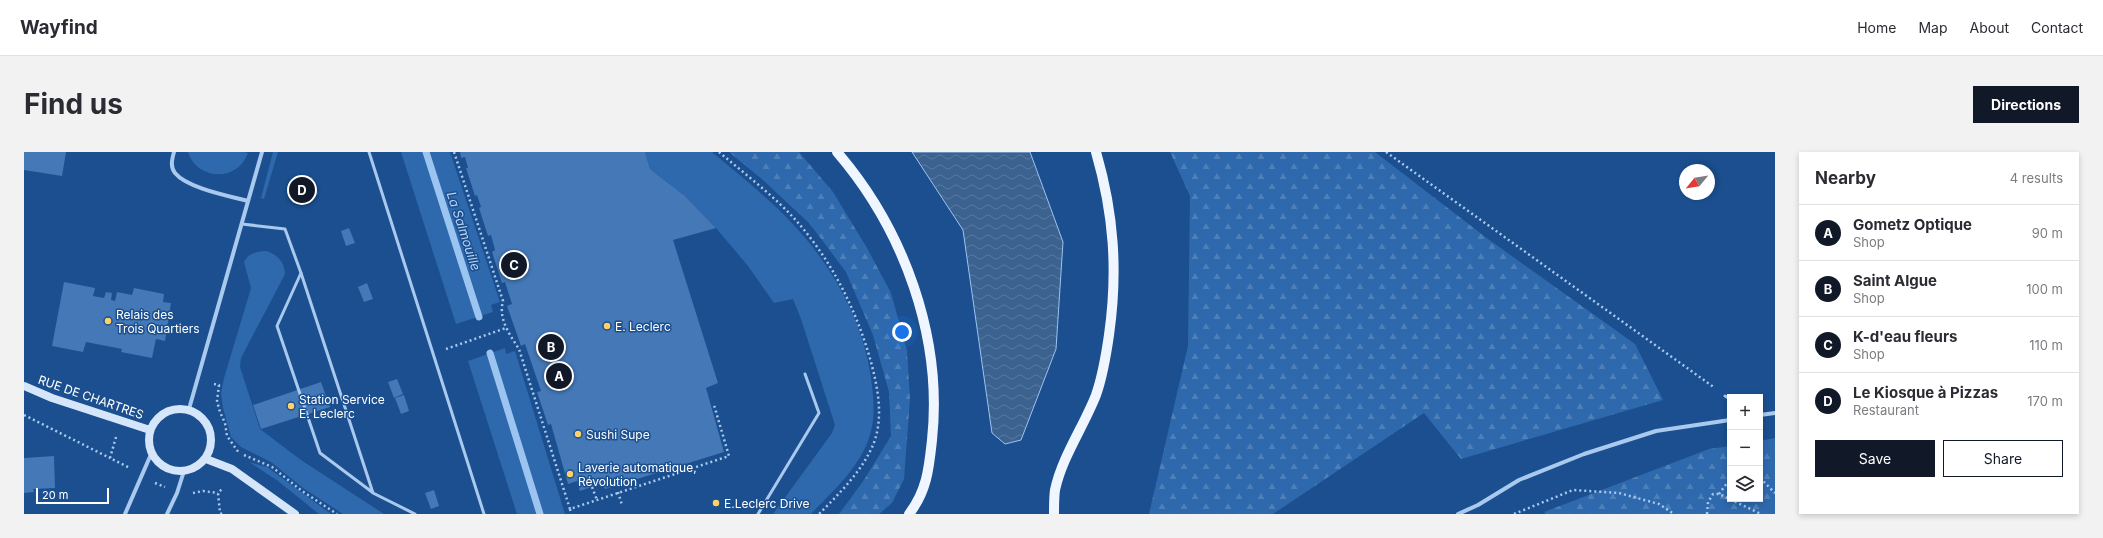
<!DOCTYPE html>
<html lang="en">
<head>
<meta charset="utf-8">
<style>
  :root { --surface:#fff; --page:#f2f2f3; --text:#2b2b33; --muted:#7c7c81; --line:#e1e1e2; --accent:#111827 }
  body { margin:0; font-family:Inter,sans-serif; background:var(--page); color:var(--text) }
  .controls { position:absolute; right:12px; bottom:12px; display:grid; overflow:hidden; border-radius:0px; box-shadow:0 2px 6px #0003 }
  .controls button { width:36px; height:36px; display:grid; place-items:center; padding:0; border:0; border-bottom:1px solid var(--line); background:var(--surface); color:var(--text); font:20px sans-serif }
  .compass { position:absolute; left:1655px; top:12px; width:36px; height:36px; border-radius:50%; background:var(--surface); box-shadow:0 2px 6px #0003; rotate:240deg }
  .scale { position:absolute; left:12px; bottom:10px; width:73px; box-sizing:border-box; padding-left:4px; border:2px solid #fff; border-top:0; font-size:11px; line-height:14px; white-space:nowrap; color:#fff; -webkit-text-stroke:3px #1b4f8f; paint-order:stroke }
  .you { position:absolute; left:878px; top:180px; width:14px; height:14px; margin:-10px; border:3px solid #fff; border-radius:50%; background:#1a73e8; box-shadow:0 0 0 6px #1a73e833 }
  .badge { display:grid; place-items:center; width:26px; height:26px; border-radius:50%; background:var(--accent); color:#fff; font-size:13px; font-weight:700 }
  .pin { position:absolute; translate:-50% -50%; border:2px solid #fff; box-shadow:0 1px 4px #0006 }
  .list { margin:0; padding:0; list-style:none }
  h2 { display:flex; justify-content:space-between; align-items:center; height:52px; margin:0; padding:0 16px; font-size:17px }
  h2 small { font-size:13px; font-weight:400; color:var(--muted) }
  .list li { display:grid; grid-template-columns:26px 1fr auto; gap:12px; align-items:center; box-sizing:border-box; height:56px; padding:0 16px; border-top:1px solid var(--line) }
  .list b { display:block; font-size:15px; white-space:nowrap }
  .list p { margin:0; font-size:13px; white-space:nowrap; color:var(--muted) }
  .list em { font-size:13px; font-style:normal; color:var(--muted) }
  .actions { display:flex; gap:8px; padding:12px 16px }
  .actions a { flex:1; padding:9px 0; border:1px solid var(--accent); border-radius:0px; text-align:center; font-size:14px; color:var(--accent) }
  .actions .main { background:var(--accent); color:#fff }
  .icon { flex:none; width:22px; height:22px; fill:none; stroke:currentColor; stroke-width:2; stroke-linecap:round; stroke-linejoin:round }
  .map { position:relative; flex:none; width:1751px; height:362px; overflow:hidden; border-radius:0px }
  header { display:flex; align-items:center; gap:24px; box-sizing:border-box; height:56px; padding:0 20px; background:var(--surface); border-bottom:1px solid var(--line) }
  header strong { font-size:19px }
  nav { display:flex; gap:22px; margin-inline-start:auto; font-size:14px }
  .intro { display:flex; align-items:center; justify-content:space-between; box-sizing:border-box; height:96px; padding:0 24px }
  h1 { margin:0; font-size:28px }
  .button { padding:10px 18px; border-radius:0px; background:var(--accent); color:#fff; font-size:14px; font-weight:700 }
  main { display:flex; gap:24px; padding:0 24px }
  aside { flex:1; background:var(--surface); border-radius:0px; box-shadow:0 2px 6px #0003 }
  .map>svg:first-child { display:block }
  .grass { fill:#2e69ad }
  .forest { fill:url(#forest-firs) }
  .water { fill:url(#water-waves); stroke:#9cc4f0 }
  .lines { fill:none; stroke-linecap:round; stroke-linejoin:round }
  .stream { stroke:#9cc4f0; stroke-width:7 }
  .building { fill:#4478b7 }
  .path { stroke:#a9c9ee; stroke-width:2.5; stroke-dasharray:2 3; stroke-linecap:butt }
  .service { stroke:#a9c9ee; stroke-width:3 }
  .minor { stroke:#a9c9ee; stroke-width:4 }
  .secondary { stroke:#d6e6fa; stroke-width:8 }
  .primary { stroke:#f0f6ff; stroke-width:10 }
  .poi-dot { fill:#ffd166; stroke:#1b4f8f; stroke-width:1.5 }
  .labels { text-anchor:middle; dominant-baseline:central; stroke-width:3; stroke-linejoin:round; paint-order:stroke }
  .poi-label { font-size:12px; fill:#fff; stroke:#1b4f8f; text-anchor:start }
  .street-label { font-size:12px; fill:#fff; stroke:#1b4f8f }
  .water-label { font-size:13px; font-style:italic; fill:#b5d3f5; stroke:#1b4f8f }
</style>
</head>
<body>
<header>
<strong>Wayfind</strong>
<nav><a>Home</a><a>Map</a><a>About</a><a>Contact</a></nav>
</header>
<div class="intro"><h1>Find us</h1><a class="button">Directions</a></div>
<main>
<div class="map">
<svg width="1751" height="362" viewBox="0 0 1751 362">
  <defs>
    <pattern id="forest-firs" width="22" height="20" patternUnits="userSpaceOnUse"><rect width="22" height="20" fill="#2e69ad"/><path d="M5 1l3.5 6h-7zM16 11l3.5 6h-7z" fill="#4d80b9"/></pattern>
    <pattern id="water-waves" width="16" height="10" patternUnits="userSpaceOnUse"><rect width="16" height="10" fill="#3c6290"/><path d="M0 5q4-4 8 0t8 0" fill="none" stroke="#597aa1"/></pattern>
  </defs>
  <rect width="100%" height="100%" fill="#1b4f8f"/>
  <g class="grass">
    <path d="M164,0H220L224,1C214,30 173,29 164,0Z"/>
    <polygon points="249,0 254,0 240,47 237,46"/>
    <polygon points="377,0 426,0 476,150 467,153 469,160 432,172"/>
    <path d="M621,0H688C714,22 741,43 765,68C806,110 839,167 847,226C850,248 852,268 844,289C833,318 808,340 787,362H749L808,281L811,273L777,167L769,147L750,151L724,114L692,76L661,44L626,17Z"/>
    <path d="M242,99C254,103 260,109 261,122L217,206L216,215L236,277L277,308L360,362H319L279,336L247,310L217,295L207,285L199,256L197,241L200,226L227,136L220,110C225,101 231,100 242,99Z"/>
    <polygon points="481,196 482,202 491,199 541,362 493,362 444,209"/>
    <polygon points="225,310 243,315 307,362 295,362 254,329"/>
  </g>
  <g class="forest">
    <polygon points="705,0 775,0 809,40 843,96 867,141 883,199 886,247 880,327 868,351 855,362 815,362 840,328 867,284 865,240 849,183 822,120 786,72 739,28"/>
    <polygon points="1146,0 1351,0 1464,87 1611,192 1639,248 1437,307 1400,261 1249,362 1125,362 1164,194 1166,44"/>
    <polygon points="1751,286 1751,362 1522,362 1520,360 1685,297 1706,294 1706,347 1736,347 1736,289"/>
  </g>
  <polygon class="water" points="888,0 1006,0 1039,90 1032,197 997,288 981,292 968,281 939,78"/>
  <g class="lines">
    <g class="stream">
      <polyline points="402,0 455,165"/>
      <polyline points="466,201 516,362"/>
    </g>
  </g>
  <g class="building">
    <polygon points="0,0 42,0 38,24 0,18"/>
    <polygon points="436,0 621,0 626,17 661,44 692,76 649,88 694,231 682,236 700,300 581,337 578,331 556,339 553,329 544,332 527,272 524,273 513,240 517,239 501,192 497,194 483,154 488,152 481,130 478,131 468,100 471,98 467,83 464,84 455,56 457,55 453,43 451,44 442,16 444,16 441,5 437,6"/>
    <polygon points="288,25 294,42 269,51 263,34"/>
    <polygon points="325,76 331,91 322,94 317,79"/>
    <polygon points="40,130 71,136 69,144 80,146 82,140 88,141 87,148 91,149 93,140 108,143 110,136 140,142 139,150 147,151 141,189 132,187 128,206 97,200 98,197 62,190 59,200 28,194"/>
    <polygon points="343,131 349,147 340,150 334,135"/>
    <polygon points="373,227 379,242 370,246 364,230"/>
    <polygon points="297,230 306,255 237,277 229,253"/>
    <polygon points="380,243 385,259 377,262 371,246"/>
    <polygon points="30,304 31,336 9,337 10,340 0,341 0,306"/>
    <polygon points="410,338 415,354 407,357 401,341"/>
  </g>
  <g class="lines">
    <g class="path">
      <path d="M430,0L479,149C474,167 486,183 495,197L546,357L705,304L690,253"/>
      <path d="M695,0C722,23 753,46 776,73C810,113 833,160 847,210C854,237 860,266 849,293C838,319 815,342 795,362"/>
      <polyline points="1362,0 1691,236"/>
      <polyline points="422,197 482,176"/>
      <polyline points="190,232 195,233 193,249 196,260 201,271 203,284 215,301"/>
      <polyline points="0,263 86,306"/>
      <polyline points="92,285 86,306 106,316"/>
      <polyline points="220,303 248,315 278,339 313,362"/>
      <polyline points="1736,326 1751,341"/>
      <polyline points="131,331 141,335"/>
      <polyline points="568,335 573,348"/>
      <polyline points="594,340 598,353"/>
      <polyline points="169,341 179,339 194,341"/>
      <polyline points="1695,342 1706,327"/>
      <polyline points="546,357 547,362"/>
      <polyline points="198,362 196,361 194,341 199,336"/>
      <polyline points="1490,362 1549,338 1595,341 1635,352 1650,362"/>
      <polyline points="1683,362 1684,350 1689,342 1695,342 1737,362"/>
    </g>
    <g class="service">
      <polyline points="345,0 460,362"/>
      <polyline points="218,72 261,77 277,121 349,341 391,362"/>
      <polyline points="277,121 253,174 296,301 348,340"/>
      <polyline points="1701,244 1706,247"/>
      <polyline points="734,362 795,261 781,222"/>
    </g>
    <g class="minor">
      <path d="M150,0C148,7 146,15 151,21C163,36 205,44 224,49"/>
      <polyline points="165,257 238,0"/>
      <polyline points="1736,263 1751,261"/>
      <polyline points="101,362 128,300"/>
      <polyline points="143,362 153,341 160,319"/>
      <polyline points="1434,362 1454,353 1495,328 1560,302 1632,279 1706,268"/>
    </g>
    <g class="secondary">
      <polyline points="0,234 28,246 126,278"/>
      <circle cx="156" cy="288" r="31"/>
      <polyline points="182,307 208,317 271,362"/>
    </g>
    <g class="primary">
      <path d="M813,0C880,78 919,185 908,288C905,316 903,339 885,362"/>
      <path d="M1030,362C1030,354 1030,345 1031,338C1038,305 1060,274 1072,243C1079,223 1082,204 1085,183C1094,119 1090,62 1072,0"/>
    </g>
  </g>
  <g class="poi-dot">
    <circle cx="84" cy="169" r="4"/>
    <circle cx="583" cy="174" r="4"/>
    <circle cx="267" cy="254" r="4"/>
    <circle cx="554" cy="282" r="4"/>
    <circle cx="546" cy="322" r="4"/>
    <circle cx="692" cy="351" r="4"/>
  </g>
  <g class="labels">
    <g class="poi-label">
      <text x="92" y="162">Relais des<tspan x="92" dy="14">Trois Quartiers</tspan></text>
      <text x="591" y="174">E. Leclerc</text>
      <text x="275" y="247">Station Service<tspan x="275" dy="14">E. Leclerc</tspan></text>
      <text x="562" y="282">Sushi Supe</text>
      <text x="554" y="315">Laverie automatique,<tspan x="554" dy="14">Révolution</tspan></text>
      <text x="700" y="351">E.Leclerc Drive</text>
    </g>
    <g class="street-label">
      <text transform="translate(67 245) rotate(19)">RUE DE CHARTRES</text>
    </g>
    <g class="water-label">
      <text transform="translate(440 79) rotate(72)">La Salmouille</text>
    </g>
  </g>
</svg>
<div class="controls">
<button>+</button>
<button>−</button>
<button><svg class="icon" aria-label="layers" viewBox="0 0 24 24"><path d="M12 4l9 5-9 5-9-5zM3 14l9 5 9-5"/></svg></button>
</div>
<svg class="compass" viewBox="-18 -18 36 36"><path d="M0-13l5 13h-10z" fill="#e53935"/><path d="M0 13l5-13h-10z" fill="#7c7c81"/></svg>
<div class="scale">20 m</div>
<div class="you"></div>
<div class="pin badge" style="left:535px;top:224px">A</div>
<div class="pin badge" style="left:527px;top:195px">B</div>
<div class="pin badge" style="left:490px;top:113px">C</div>
<div class="pin badge" style="left:278px;top:38px">D</div>
</div>
<aside>
<h2>Nearby<small>4 results</small></h2>
<ul class="list">
<li><span class="badge">A</span><div><b>Gometz Optique</b><p>Shop</p></div><em>90 m</em></li>
<li><span class="badge">B</span><div><b>Saint Algue</b><p>Shop</p></div><em>100 m</em></li>
<li><span class="badge">C</span><div><b>K-d'eau fleurs</b><p>Shop</p></div><em>110 m</em></li>
<li><span class="badge">D</span><div><b>Le Kiosque à Pizzas</b><p>Restaurant</p></div><em>170 m</em></li>
</ul>
<div class="actions"><a class="main">Save</a><a>Share</a></div>
</aside>
</main>
</body>
</html>
